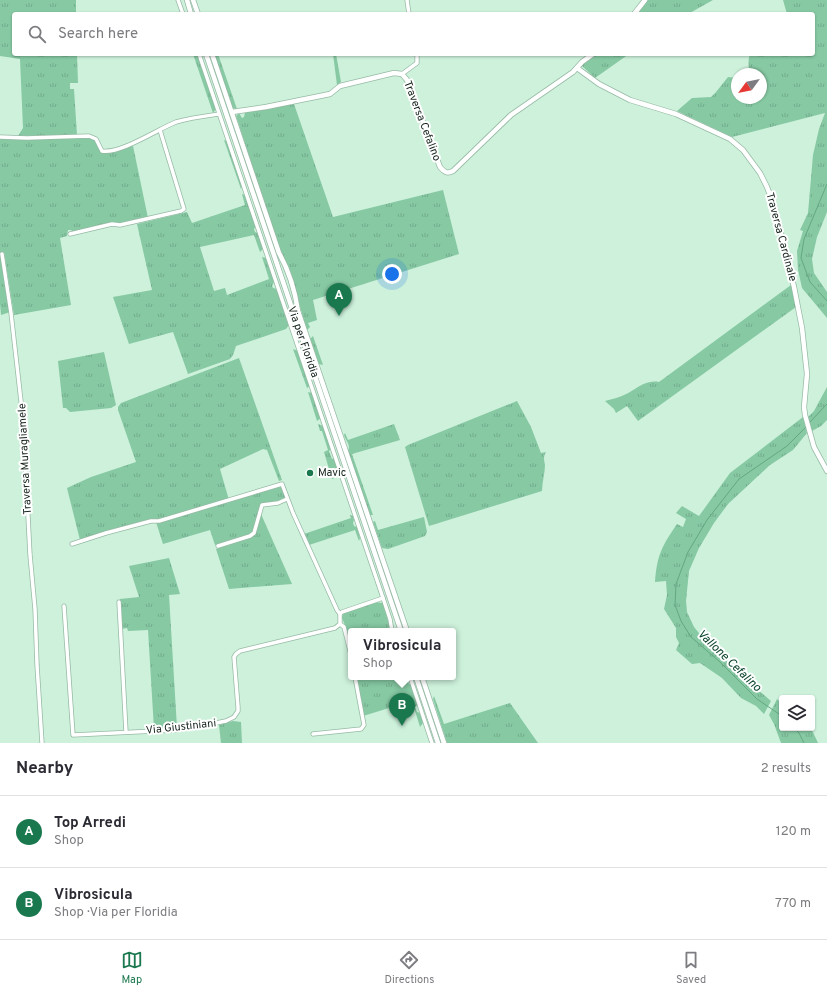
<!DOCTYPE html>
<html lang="en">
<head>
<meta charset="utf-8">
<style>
  :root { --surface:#fff; --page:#f7f7f7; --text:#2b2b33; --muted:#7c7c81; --line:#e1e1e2; --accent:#1a784e }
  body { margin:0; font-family:Overpass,sans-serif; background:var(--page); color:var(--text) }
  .controls { position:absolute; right:12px; bottom:12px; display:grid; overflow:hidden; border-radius:4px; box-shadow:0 1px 3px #0004 }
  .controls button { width:36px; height:36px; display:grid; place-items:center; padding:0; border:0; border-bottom:1px solid var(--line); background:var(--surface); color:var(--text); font:20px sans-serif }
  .compass { position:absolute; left:731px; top:68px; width:36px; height:36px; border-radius:50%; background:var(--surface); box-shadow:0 1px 3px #0004; rotate:237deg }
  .you { position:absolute; left:392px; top:274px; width:14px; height:14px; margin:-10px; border:3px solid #fff; border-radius:50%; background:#1a73e8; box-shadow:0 0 0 6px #1a73e833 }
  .badge { display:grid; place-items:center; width:26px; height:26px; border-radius:50%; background:var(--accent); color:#fff; font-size:13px; font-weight:700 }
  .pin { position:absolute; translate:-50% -33px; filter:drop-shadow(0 1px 2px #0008) }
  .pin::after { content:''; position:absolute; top:21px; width:14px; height:12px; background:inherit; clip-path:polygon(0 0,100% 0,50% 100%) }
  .popup { position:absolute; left:348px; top:628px; width:108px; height:52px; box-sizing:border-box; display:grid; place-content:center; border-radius:4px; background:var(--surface); filter:drop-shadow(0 1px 3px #0005); font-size:13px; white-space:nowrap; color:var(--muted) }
  .popup b { font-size:15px; color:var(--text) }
  .popup::after { content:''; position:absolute; left:50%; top:100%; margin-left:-8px; border:8px solid transparent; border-top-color:var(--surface) }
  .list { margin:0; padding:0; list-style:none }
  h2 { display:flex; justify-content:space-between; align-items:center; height:52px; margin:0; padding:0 16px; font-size:17px }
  h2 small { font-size:13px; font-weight:400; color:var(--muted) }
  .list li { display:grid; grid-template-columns:26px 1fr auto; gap:12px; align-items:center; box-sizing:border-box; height:72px; padding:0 16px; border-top:1px solid var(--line) }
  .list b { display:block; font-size:15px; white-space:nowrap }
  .list p { margin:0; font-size:13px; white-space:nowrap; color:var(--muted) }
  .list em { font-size:13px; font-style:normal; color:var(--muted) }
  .icon { flex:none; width:22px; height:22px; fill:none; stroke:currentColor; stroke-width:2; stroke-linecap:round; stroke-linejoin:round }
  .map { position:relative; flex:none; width:827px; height:743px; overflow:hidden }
  .search { position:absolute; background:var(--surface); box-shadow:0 1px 3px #0004; left:12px; right:12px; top:12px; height:44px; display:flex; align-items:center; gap:10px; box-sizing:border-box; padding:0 14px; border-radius:4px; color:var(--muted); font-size:15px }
  .sheet { height:196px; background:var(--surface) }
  nav { display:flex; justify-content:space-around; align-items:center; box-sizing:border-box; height:56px; border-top:1px solid var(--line); background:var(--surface); font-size:11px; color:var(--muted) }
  nav a { display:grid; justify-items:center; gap:2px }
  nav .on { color:var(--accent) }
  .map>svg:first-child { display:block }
  .grass { fill:url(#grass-tufts) }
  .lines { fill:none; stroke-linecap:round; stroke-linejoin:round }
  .stream { stroke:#63a882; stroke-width:1 }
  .street-casing { stroke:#97baa5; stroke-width:5 }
  .secondary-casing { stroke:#97baa5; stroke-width:6 }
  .street { stroke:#fff; stroke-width:3.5 }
  .secondary { stroke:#fff; stroke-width:4.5 }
  .poi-dot { fill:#1a784e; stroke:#fff; stroke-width:1.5 }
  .labels { text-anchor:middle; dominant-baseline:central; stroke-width:4; stroke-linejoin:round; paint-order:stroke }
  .street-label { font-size:11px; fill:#15231b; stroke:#fff }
  .poi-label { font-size:11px; fill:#15231b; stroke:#fff; text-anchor:start }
  .water-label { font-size:12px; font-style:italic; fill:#0b442b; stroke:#fff }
</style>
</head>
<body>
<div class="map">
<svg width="827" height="743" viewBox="0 0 827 743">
  <defs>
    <pattern id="grass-tufts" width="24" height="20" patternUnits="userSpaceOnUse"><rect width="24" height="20" fill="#86c9a3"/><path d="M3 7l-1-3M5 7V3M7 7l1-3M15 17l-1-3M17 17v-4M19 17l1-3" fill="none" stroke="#73ac8c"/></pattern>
  </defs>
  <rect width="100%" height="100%" fill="#cdf1db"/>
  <g class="grass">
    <polygon points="0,0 76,0 76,14 14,14 14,54 77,54 78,83 70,83 70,89 74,89 77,135 18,136 23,128 20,59 0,56"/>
    <polygon points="647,0 713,0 688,14 636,14"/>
    <path d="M783,0H827V212L817,237L812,259L814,273L827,292V318L802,288L798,270L797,251L803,231L800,230L808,213L813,155L819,129L825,113L732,137L677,111L692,98L711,97L716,92L728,77L737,78V98H761V74H748C750,67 747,62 750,54H813V14H787Z"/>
    <polygon points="193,54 197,54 216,109 213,113"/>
    <polygon points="214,54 218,54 237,109 232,108"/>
    <polygon points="333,54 336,54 341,82 337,85"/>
    <polygon points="596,54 629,54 595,78 582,66 583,63"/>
    <path d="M294,104L333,217L443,190L459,254L313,300L317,320L308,323L310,327L307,330C298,303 294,276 280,251L236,116L239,113L242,118L244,117L245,112Z"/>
    <polygon points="89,137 94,138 101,152 104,153 133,146 148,218 120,224 73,232 71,230 68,230 67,236 60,238 71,305 14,315 4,252 1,252 10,312 1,315 0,304 0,139 58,139"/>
    <polygon points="224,140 227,141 242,187 241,189"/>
    <polygon points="242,194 245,195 256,226 254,229 255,232 258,233 263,249 260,252 254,235 200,247 214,291 225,288 227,295 269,279 262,257 266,258 274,282 272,286 273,288 277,289 289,325 286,329 236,346 233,355 230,359 188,374 173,332 129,344 113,297 152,290 137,224 187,212 192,223 245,205"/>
    <path d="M791,285L796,307L638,421L627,406L616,413L614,409L605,401C611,399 618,398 624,395C636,390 645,379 659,382Z"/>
    <polygon points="313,336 323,365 319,364 310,339"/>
    <polygon points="293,349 298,351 310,386 307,388"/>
    <polygon points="104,352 116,405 111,408 70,412 66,408 63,408 58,361"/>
    <polygon points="239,358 282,480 279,481 267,450 263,449 220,469 229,500 158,520 80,540 67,488 91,477 136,462 118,410 118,407 121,403"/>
    <polygon points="827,387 827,420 821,426 812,431 807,418 814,411"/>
    <polygon points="308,392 312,393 321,418 317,421"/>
    <path d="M517,401L531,427L541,453L546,452C543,457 544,459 545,465C545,473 542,482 542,491L429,526L405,447L408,445Z"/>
    <path d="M803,417L807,433L793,450L770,465L728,504L714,523L699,548L689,571L686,601L687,612L694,627L703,638L744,678L771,701L764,714L756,706L741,698L722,678L700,663L692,664L676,650L679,643L676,637V628L664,609L667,595L666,581L655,582C657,555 662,546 677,524L683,527L686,519L676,513L682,506L699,516L730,473Z"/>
    <polygon points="318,424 323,426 331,449 329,451 332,459 334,458 339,473 337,477 332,479 324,452 328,450 322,431 320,431"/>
    <path d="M394,424L400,440L352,454L373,515H370L348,451C351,444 346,442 344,435L345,433L348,440Z"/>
    <polygon points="281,485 286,499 277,502 262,504 255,522 254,530 249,535 215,545 210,530 163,544 156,522"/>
    <path d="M261,514L292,584L229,589L216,549L254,535C258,529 258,521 261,514Z"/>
    <polygon points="350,515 353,516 354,520 353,523 354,526 357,527 360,538 359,541 355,530 309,545 304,534 351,518"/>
    <polygon points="424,517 427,532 425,536 388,549 382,548 373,522 375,521 378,530"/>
    <polygon points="169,558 180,594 169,595 177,728 154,729 148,630 128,631 127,628 122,629 120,599 139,597 129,566"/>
    <polygon points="375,602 383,603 391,631 351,631 351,640 342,618 343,613"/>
    <polygon points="356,677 406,677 409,684 411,685 418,705 415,707 417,712 420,713 423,723 420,727 412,701 363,716"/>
    <polygon points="434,696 444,724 510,703 538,743 447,743 433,699"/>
    <polygon points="777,699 782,704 782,728 811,728 818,743 781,743 774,724 769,715"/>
    <polygon points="233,721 241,722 242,743 221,743 219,725"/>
  </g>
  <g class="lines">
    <g class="stream">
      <polyline points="827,184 804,239 801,258 810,282 827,301"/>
      <polyline points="809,423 827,404"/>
      <polyline points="782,716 757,699 720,662 691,637 681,621 675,605 676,584 688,552 707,520 739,479 787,446 807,426"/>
      <polyline points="794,728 799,733 804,743"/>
    </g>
    <g class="street-casing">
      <g id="street">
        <polyline points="178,0 183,14"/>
        <polyline points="407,0 409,14"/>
        <polyline points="199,54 383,598 390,619 392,631"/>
        <polyline points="402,74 417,63 417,54"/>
        <path d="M0,137L27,138L89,136L96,139L102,151C121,154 158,129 176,122C190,118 205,116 219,114"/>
        <polyline points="70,234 112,224 120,225 181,211 184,209 160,130"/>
        <polyline points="2,254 11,313 23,419 30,555 35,609 37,665 42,743"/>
        <polyline points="72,544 106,533 151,521 159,521 282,484 293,513 337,610 340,614"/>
        <polyline points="218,546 250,536 254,533 262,505 278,503 287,499"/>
        <polyline points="119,602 126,732"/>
        <polyline points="64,606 73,735 176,730 216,723 226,721 234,717 238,711 238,707 234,657 236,654 240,651 335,628 340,624 340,614 342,612 383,598"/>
        <polyline points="340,624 344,627 351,655"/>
        <polyline points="410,677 432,743"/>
        <polyline points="313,734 361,729 364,725 355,677"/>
      </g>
    </g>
    <g class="secondary-casing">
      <g id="secondary">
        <polyline points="187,0 191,14"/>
        <polyline points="193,0 198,14"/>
        <polyline points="634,14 645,0"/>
        <polyline points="206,54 401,631"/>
        <path d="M212,54L279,253C289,271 295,291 298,311L407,631"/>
        <polyline points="577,68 599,84 630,100 676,114 730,139 743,150 760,173 767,187 774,205 794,287 802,328 807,374 804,407 805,415 814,447 827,471"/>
        <path d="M232,112L266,107L330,94L340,86L394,73L402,74L407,80L440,167C444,172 447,174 453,171L511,115L573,72L582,62L593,54"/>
        <polyline points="416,677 438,743"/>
        <polyline points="422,677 444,743"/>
      </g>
    </g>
    <use href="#street" class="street"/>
    <use href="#secondary" class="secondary"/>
  </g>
  <circle class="poi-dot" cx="310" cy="473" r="4"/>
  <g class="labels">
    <g class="street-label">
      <text transform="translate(422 121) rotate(69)">Traversa Cefalino</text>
      <text transform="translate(781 237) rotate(75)">Traversa Cardinale</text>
      <text transform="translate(303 342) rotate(71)">Via per Floridia</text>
      <text transform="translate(25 459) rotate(-93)">Traversa Muragliamele</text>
      <text transform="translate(181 727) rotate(-6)">Via Giustiniani</text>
    </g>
    <g class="poi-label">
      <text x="318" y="473">Mavic</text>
    </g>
    <g class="water-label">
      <text transform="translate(729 661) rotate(44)">Vallone Cefalino</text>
    </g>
  </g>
</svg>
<div class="controls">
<button><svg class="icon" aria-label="layers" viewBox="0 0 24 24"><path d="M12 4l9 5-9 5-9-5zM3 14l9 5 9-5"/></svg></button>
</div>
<svg class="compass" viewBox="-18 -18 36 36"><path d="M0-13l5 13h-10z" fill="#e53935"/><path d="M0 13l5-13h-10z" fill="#7c7c81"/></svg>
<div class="you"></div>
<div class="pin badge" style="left:339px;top:316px">A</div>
<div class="pin badge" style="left:402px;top:726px">B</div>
<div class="popup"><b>Vibrosicula</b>Shop</div>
<div class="search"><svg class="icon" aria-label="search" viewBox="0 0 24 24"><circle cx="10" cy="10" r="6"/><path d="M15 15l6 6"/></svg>Search here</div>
</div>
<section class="sheet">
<h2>Nearby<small>2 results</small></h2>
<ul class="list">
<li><span class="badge">A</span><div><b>Top Arredi</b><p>Shop</p></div><em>120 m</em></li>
<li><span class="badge">B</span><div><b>Vibrosicula</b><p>Shop · Via per Floridia</p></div><em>770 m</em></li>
</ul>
</section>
<nav>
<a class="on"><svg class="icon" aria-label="map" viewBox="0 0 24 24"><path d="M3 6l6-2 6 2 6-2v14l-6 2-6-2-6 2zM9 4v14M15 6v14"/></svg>Map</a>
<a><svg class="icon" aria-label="directions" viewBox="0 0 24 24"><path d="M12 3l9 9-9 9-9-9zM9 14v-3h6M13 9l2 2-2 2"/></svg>Directions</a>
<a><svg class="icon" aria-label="saved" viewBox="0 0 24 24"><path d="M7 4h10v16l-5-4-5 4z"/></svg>Saved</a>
</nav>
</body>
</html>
